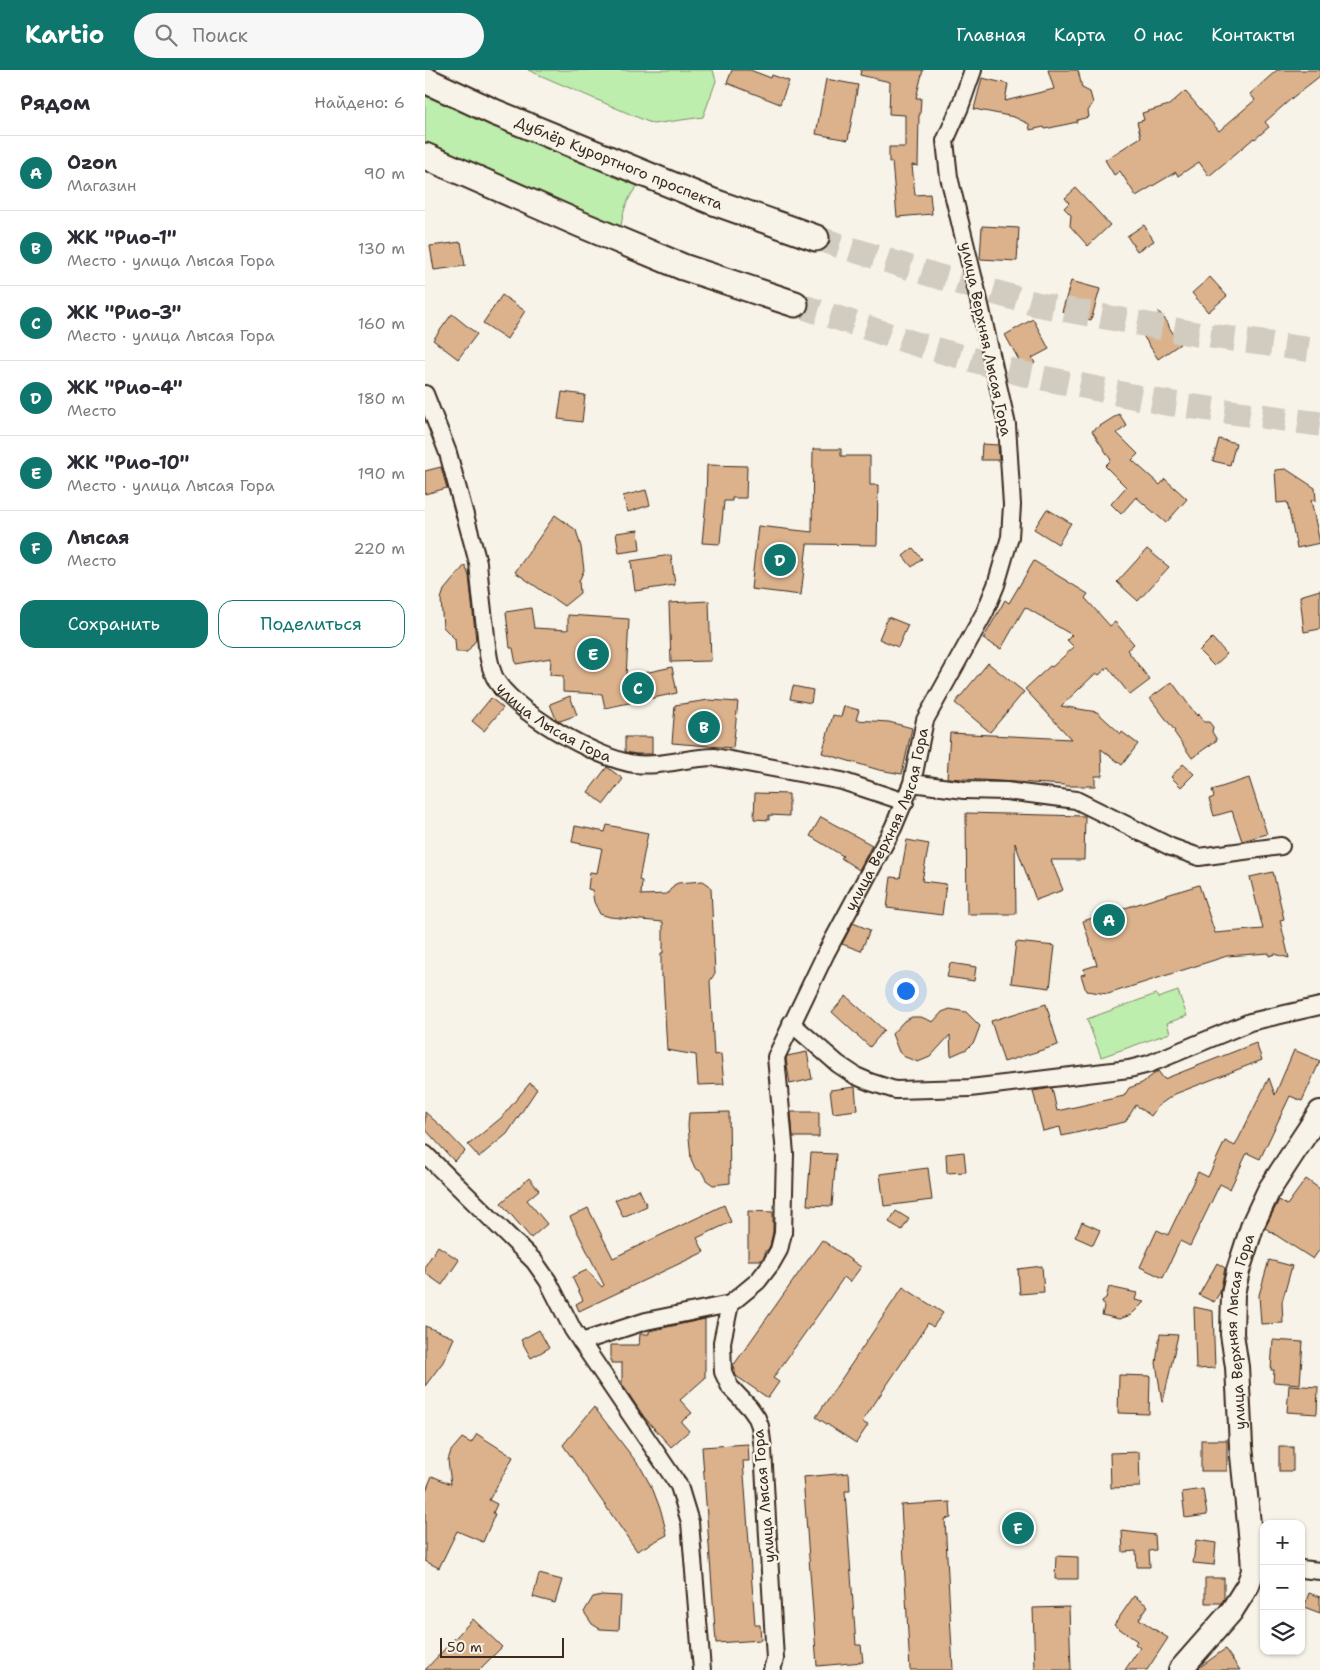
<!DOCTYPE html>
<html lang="ru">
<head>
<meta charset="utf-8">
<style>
  :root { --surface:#fff; --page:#f7f7f7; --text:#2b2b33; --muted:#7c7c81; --line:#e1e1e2; --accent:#0f766e }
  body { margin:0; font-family:"Shantell Sans",sans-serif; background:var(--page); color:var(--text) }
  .controls { position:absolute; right:15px; bottom:15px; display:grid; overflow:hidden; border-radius:10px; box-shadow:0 1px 4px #0004 }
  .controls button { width:45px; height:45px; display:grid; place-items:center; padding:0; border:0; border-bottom:1px solid var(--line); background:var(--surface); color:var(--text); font:25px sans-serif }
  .scale { position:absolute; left:15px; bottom:12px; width:124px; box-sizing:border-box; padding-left:5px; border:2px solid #3b2a1e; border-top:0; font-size:14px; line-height:18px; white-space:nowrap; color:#3b2a1e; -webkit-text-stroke:4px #f7f3e8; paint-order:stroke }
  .you { position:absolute; left:480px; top:920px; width:18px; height:18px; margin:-12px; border:4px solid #fff; border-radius:50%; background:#1a73e8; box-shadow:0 0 0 8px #1a73e833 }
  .badge { display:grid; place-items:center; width:32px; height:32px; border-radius:50%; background:var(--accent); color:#fff; font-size:16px; font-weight:700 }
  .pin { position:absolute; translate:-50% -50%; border:2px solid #fff; box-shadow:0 1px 5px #0006 }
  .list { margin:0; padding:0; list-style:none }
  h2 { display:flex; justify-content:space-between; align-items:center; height:65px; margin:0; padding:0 20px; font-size:21px }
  h2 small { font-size:16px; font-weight:400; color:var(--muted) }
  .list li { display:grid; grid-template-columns:32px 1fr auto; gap:15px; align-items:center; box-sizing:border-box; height:75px; padding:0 20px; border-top:1px solid var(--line) }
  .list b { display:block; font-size:19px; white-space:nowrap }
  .list p { margin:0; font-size:16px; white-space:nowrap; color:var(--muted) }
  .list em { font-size:16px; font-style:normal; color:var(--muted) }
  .actions { display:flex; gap:10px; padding:15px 20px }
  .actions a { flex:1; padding:11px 0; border:1px solid var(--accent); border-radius:15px; text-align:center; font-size:18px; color:var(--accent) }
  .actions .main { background:var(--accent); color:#fff }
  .icon { flex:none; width:28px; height:28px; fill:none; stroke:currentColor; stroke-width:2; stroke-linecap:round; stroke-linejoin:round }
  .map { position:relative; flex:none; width:895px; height:1600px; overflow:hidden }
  header { display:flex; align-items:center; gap:30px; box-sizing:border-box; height:70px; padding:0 25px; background:var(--accent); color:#fff }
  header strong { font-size:24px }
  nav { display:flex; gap:28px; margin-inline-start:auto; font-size:18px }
  .search { width:350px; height:45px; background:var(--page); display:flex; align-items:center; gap:12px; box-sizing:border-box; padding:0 18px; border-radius:28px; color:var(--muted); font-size:19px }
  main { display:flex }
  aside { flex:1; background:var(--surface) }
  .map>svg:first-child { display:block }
  .green { fill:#bdeead; stroke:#7c8c66 }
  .building { fill:#dbb28c; stroke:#3b2a1e }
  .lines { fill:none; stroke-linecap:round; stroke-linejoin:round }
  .primary-tunnel { stroke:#d1cbc0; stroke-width:25; stroke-dasharray:25 12; stroke-linecap:butt }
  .street-casing { stroke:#3b2a1e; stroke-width:20 }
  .secondary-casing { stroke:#3b2a1e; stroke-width:26 }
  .primary-casing { stroke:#3b2a1e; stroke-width:29 }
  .street { stroke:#f7f3e8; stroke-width:16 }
  .secondary { stroke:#f7f3e8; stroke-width:22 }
  .primary { stroke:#f7f3e8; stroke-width:25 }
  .labels { text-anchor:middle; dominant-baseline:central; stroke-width:5; stroke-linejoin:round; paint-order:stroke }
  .street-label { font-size:15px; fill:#3b2a1e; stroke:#f7f3e8 }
</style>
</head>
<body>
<header>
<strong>Kartio</strong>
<div class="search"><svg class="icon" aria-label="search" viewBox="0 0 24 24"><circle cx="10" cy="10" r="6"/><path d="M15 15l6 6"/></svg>Поиск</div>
<nav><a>Главная</a><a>Карта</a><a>О нас</a><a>Контакты</a></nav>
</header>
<main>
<aside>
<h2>Рядом<small>Найдено: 6</small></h2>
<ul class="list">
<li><span class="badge">A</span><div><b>Ozon</b><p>Магазин</p></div><em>90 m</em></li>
<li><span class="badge">B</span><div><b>ЖК &quot;Рио-1&quot;</b><p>Место · улица Лысая Гора</p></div><em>130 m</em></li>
<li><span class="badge">C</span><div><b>ЖК &quot;Рио-3&quot;</b><p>Место · улица Лысая Гора</p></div><em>160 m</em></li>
<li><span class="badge">D</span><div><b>ЖК &quot;Рио-4&quot;</b><p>Место</p></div><em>180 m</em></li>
<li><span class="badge">E</span><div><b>ЖК &quot;Рио-10&quot;</b><p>Место · улица Лысая Гора</p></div><em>190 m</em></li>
<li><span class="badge">F</span><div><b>Лысая</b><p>Место</p></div><em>220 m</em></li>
</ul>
<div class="actions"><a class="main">Сохранить</a><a>Поделиться</a></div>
</aside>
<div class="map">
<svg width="895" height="1600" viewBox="0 0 895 1600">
  <rect width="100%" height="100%" fill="#f7f3e8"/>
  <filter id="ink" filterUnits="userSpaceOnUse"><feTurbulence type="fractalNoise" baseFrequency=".02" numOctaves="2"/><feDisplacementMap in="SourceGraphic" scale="10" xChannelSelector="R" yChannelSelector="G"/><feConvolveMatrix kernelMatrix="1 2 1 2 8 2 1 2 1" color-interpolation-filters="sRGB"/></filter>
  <g filter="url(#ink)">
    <g class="green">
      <polygon points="103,0 288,0 291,11 278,47 228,54"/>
      <path d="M0,26L213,115C202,129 198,140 196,157L120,127L0,76Z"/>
      <polygon points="753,921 762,946 742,953 745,963 676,987 662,949 731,924 733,928"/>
    </g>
    <g class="building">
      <polygon points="307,0 325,0 346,8 347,5 364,11 355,34 302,13"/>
      <polygon points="436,0 498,0 491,28 496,28 495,45 494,45 493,96 487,95 490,125 505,124 507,144 472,147 467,92 464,92 464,77 480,77 480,45 464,44 465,12 435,5"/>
      <polygon points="623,0 653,0 657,18 665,22 668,33 663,41 664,47 652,50 652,52 620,59 619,57 605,60 604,54 589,47 549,39 557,8 583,14 580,31 629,19"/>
      <polygon points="852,0 895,0 895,6 867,28 840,52 844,57 830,69 829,68 784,106 774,92 753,106 751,102 711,126 695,101 689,105 680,90 716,67 712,52 719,50 717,43 744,35 760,21 794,61 830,30 825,24"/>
      <polygon points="401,9 433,15 423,70 391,64"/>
      <polygon points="651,118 685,155 663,176 645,156 646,145 639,138 644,133 640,128"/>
      <polygon points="719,155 729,171 712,181 702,166"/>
      <polygon points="557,156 594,158 592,191 555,189"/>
      <polygon points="36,172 40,196 9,200 5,176"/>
      <polygon points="785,207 802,226 783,242 767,223"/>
      <polygon points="646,211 675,219 666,250 637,242"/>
      <polygon points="77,225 100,241 82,269 58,253"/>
      <polygon points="734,242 743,253 744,257 755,274 733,289 717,264 731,255"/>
      <polygon points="27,244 52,264 33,289 8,270"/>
      <polygon points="608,249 624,279 607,288 610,293 599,299 580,265"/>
      <polygon points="137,322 160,325 157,352 133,349"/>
      <polygon points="694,344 702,356 692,363 713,384 707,390 735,415 740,409 762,429 741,453 711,427 696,444 686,434 701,417 680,396 686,390 667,361"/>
      <polygon points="794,369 811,373 805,395 788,391"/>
      <polygon points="557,374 573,375 574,390 556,390"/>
      <polygon points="388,379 416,379 416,386 445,386 445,415 453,415 452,475 382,474 376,525 326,519 333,456 387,462"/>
      <polygon points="282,395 322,396 321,428 307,428 307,431 299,431 295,474 277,473 281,431"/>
      <polygon points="16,397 22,418 0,424 0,401"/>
      <polygon points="861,399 890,418 891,430 886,430 895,473 872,478 862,432 852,433 850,400"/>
      <polygon points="221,420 225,435 203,442 198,426"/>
      <polygon points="622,439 646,453 633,474 609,459"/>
      <polygon points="130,445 151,460 156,477 159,500 154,511 155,523 139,536 90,502"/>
      <polygon points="213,460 215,480 194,483 191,463"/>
      <polygon points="488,478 497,489 487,497 478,486"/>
      <polygon points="722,479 744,497 713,531 692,512"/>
      <polygon points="246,485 250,515 210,521 206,491"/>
      <polygon points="609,491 663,524 660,528 685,556 690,552 709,574 702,580 725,610 705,625 683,597 674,605 671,603 636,636 672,642 696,664 697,662 713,674 697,695 676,679 677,706 670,706 670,716 640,716 640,715 522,708 525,663 646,669 600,619 625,596 627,597 649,577 642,570 647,565 600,537 576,579 558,569 580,530 584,533"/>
      <polygon points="40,495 44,506 51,570 42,582 31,582 30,569 18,557 16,529 19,520"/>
      <polygon points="895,520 895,559 879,562 875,526"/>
      <polygon points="284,531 286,591 246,592 244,533"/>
      <polygon points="106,538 109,558 143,560 143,545 204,549 201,607 247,597 252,623 180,638 177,624 138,622 138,606 125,605 126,588 91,594 88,578 85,578 81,542"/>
      <polygon points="463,547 483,555 473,577 454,569"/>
      <polygon points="787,568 802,584 789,596 774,581"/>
      <polygon points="563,593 599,622 565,662 530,633"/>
      <polygon points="747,612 772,646 774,644 779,652 784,652 788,657 787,662 792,670 767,688 749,662 750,661 725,628"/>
      <polygon points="368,616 388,620 386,633 365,629"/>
      <polygon points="145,626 152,645 135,651 131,649 125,634"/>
      <polygon points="66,628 78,638 59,661 47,651"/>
      <polygon points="284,630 313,632 308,678 247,673 250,635"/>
      <polygon points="419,636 434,640 431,650 464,652 487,658 477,704 454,700 397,683 408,645 416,647"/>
      <polygon points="200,667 227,667 227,684 211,684 200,682"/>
      <polygon points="758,694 769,704 756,717 746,707"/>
      <polygon points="182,697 198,709 179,734 163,722"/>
      <polygon points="824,708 842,764 817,771 807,741 789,746 784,729 789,727 787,720"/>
      <polygon points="330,723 364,724 364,746 344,745 344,750 329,749"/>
      <polygon points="541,743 660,746 659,790 626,790 638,820 611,830 590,773 591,844 542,844"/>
      <polygon points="396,747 447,775 434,800 416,788 418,786 385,766"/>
      <polygon points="182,755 223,763 214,810 217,811 216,825 242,824 249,815 253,813 278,811 284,815 286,818 290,903 285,911 289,985 296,984 299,1014 273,1015 271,985 242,980 238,907 236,907 236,883 238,883 238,852 185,847 175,844 169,832 167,820 163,819 165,802 172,803 177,778 147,772 150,756 180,762"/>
      <polygon points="482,770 504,774 497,811 521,814 517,845 462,838 466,807 475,808"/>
      <polygon points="848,802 859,849 855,850 864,888 850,884 844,886 844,883 802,886 683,924 661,921 656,905 660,904 659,899 672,895 658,851 774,815 790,863 838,859 825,807"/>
      <polygon points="428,853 445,860 436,881 417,874"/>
      <polygon points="591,872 630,876 625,918 586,913"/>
      <polygon points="525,893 551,897 549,911 522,907"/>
      <polygon points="421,926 459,960 445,977 407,942"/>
      <polygon points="621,934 633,975 579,992 566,951"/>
      <polygon points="525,939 541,942 555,956 549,972 542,979 526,986 525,965 505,987 493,992 480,987 474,982 467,964 479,951 487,947 496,947 508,952 517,942"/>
      <polygon points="831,973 837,990 750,1024 734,1035 726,1046 711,1035 700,1052 637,1066 635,1057 618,1061 608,1021 627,1018 632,1041 699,1026 704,1018 717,1013 733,1001 739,1009"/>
      <polygon points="869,980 895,991 877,1031 865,1026 835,1089 822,1083 805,1119 795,1114 765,1176 755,1171 738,1208 715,1197 732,1160 743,1165 773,1102 783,1107 800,1071 810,1076 844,1008 850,1025"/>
      <polygon points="382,982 387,1009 365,1014 361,989 362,986"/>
      <polygon points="105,1013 112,1019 82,1064 54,1087 43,1075 76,1048"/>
      <polygon points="430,1017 432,1040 408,1043 405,1020"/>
      <polygon points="0,1042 18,1058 40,1081 29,1091 0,1059"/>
      <polygon points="304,1042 305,1113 288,1115 281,1110 277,1102 270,1098 266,1089 263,1056 264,1043"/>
      <polygon points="366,1042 394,1042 394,1067 368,1067"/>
      <polygon points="539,1082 541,1102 522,1103 521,1084"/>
      <polygon points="386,1083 411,1084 407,1136 382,1135"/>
      <polygon points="503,1098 507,1130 459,1136 455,1104"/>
      <polygon points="104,1108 114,1120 102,1130 122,1154 106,1168 76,1133"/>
      <polygon points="881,1109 895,1119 895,1179 888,1189 840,1158 854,1130 862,1135"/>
      <polygon points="214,1119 222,1136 198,1147 190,1130"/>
      <polygon points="299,1135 306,1152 272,1168 279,1182 154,1241 151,1234 158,1230 147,1207 162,1200 177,1217 179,1215 145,1147 163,1138 188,1188"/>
      <polygon points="323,1141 348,1142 348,1162 345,1176 342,1181 340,1181 340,1185 336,1190 323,1190"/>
      <polygon points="471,1141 484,1149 477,1160 464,1152"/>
      <polygon points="657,1152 675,1160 668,1175 650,1167"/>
      <polygon points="397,1170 436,1197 425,1212 419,1207 395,1242 348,1308 354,1312 343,1328 311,1306 308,1296"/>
      <polygon points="13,1176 34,1190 17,1215 0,1203 0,1196"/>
      <polygon points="844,1190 867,1196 857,1232 858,1253 836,1254 834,1225"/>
      <polygon points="792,1193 800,1198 795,1222 789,1232 774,1225"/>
      <polygon points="617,1196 619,1222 595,1224 593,1199"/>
      <polygon points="478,1217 518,1243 508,1257 503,1253 480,1288 437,1352 443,1355 431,1373 391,1347"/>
      <polygon points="684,1217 712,1223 710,1230 719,1232 706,1245 694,1249 677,1245 679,1237 677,1231 681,1228"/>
      <polygon points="769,1237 788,1241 790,1298 771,1299"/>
      <polygon points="280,1249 280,1308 255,1330 267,1343 256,1352 264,1361 246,1377 219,1347 197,1314 197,1293 186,1293 186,1275 214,1275 215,1264 224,1264 224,1261"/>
      <polygon points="0,1256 29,1268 18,1292 0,1316"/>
      <polygon points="114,1260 124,1278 106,1288 96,1270"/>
      <polygon points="735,1264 753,1265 738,1332 737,1332 731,1293"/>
      <polygon points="848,1270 878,1272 875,1314 848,1312 849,1300 846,1300"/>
      <polygon points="694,1305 725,1306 724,1344 693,1343"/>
      <polygon points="864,1315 893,1317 892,1344 862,1342"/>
      <polygon points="169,1337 216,1398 228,1420 236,1441 242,1465 212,1481 138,1375"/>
      <polygon points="52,1364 88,1387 64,1430 72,1434 68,1443 70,1444 58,1472 32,1461 14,1498 0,1491 0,1423 7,1406 26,1414 23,1390 26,1381 37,1368 46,1373"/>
      <rect x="776" y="1370" width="26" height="31"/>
      <polygon points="323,1374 324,1391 318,1391 330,1555 335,1555 336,1570 291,1573 277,1377"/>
      <rect x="854" y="1377" width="14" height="24"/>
      <polygon points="714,1382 715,1417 686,1418 685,1383"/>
      <polygon points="424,1403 425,1421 420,1421 431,1575 436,1575 438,1592 392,1596 378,1407"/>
      <polygon points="778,1419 782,1445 760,1448 757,1422"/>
      <polygon points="525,1432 526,1448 520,1449 528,1600 485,1600 476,1435"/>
      <polygon points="697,1461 730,1465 731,1480 724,1481 725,1497 712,1497 711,1481 698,1482"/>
      <polygon points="771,1470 791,1473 789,1495 768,1493"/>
      <polygon points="631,1486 653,1487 653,1509 630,1509"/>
      <polygon points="114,1504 137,1510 130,1533 108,1527"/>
      <polygon points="780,1508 799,1508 799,1529 796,1533 780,1533"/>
      <polygon points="884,1523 895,1527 895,1543 879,1537"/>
      <polygon points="177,1525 196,1526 194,1560 175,1559 167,1554 159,1542 168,1527"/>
      <polygon points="709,1526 723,1536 714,1549 743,1568 722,1600 700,1600 715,1578 710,1574 712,1571 689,1555"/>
      <polygon points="644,1537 646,1600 610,1600 608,1538"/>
      <polygon points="48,1549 77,1577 54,1600 0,1600"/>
      <polygon points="800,1579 815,1600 772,1600 775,1597"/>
    </g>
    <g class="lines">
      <g class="primary-tunnel">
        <polyline points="391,168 508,205 611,234 771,264 895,281"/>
        <polyline points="370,234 491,274 599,304 741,333 895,354"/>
      </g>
      <g class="street-casing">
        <g id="street">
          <path id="s1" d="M0,324L23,383L49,478L53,493C55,515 57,536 60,557C62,574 62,590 69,606C83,639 174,690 210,694C237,697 263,687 290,687L417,711L480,732"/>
          <polyline points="487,713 539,720 581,721 651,730 746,777 774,787 856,776"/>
          <polyline points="366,953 413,994 431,1006 445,1012 470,1020 545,1018 704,999 724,994 825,952 895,936"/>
          <polyline points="0,1084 109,1191 123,1211 148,1260 254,1416 265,1452 277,1600"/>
          <polyline points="156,1272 221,1251 305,1234"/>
          <polyline points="876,1499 895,1501"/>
          <path id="s2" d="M347,1600L350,1589L338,1379L335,1356L332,1348L325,1338L305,1317L298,1302L297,1272L305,1234L333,1211L346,1194L354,1180L358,1163L360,1084L351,987L401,883L468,758L487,713L500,650L560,542L571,515L585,467L587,435L582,355L552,222L524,107L520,71L535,37L548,0"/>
        </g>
      </g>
      <g class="secondary-casing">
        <g id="secondary">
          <path id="s3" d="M755,1600L806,1542L823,1515L828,1501L827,1483L816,1376L812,1297L807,1264L808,1224L813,1201L828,1154L844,1120L895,1042"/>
        </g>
      </g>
      <g class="primary-casing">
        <g id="primary">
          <path id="s4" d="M0,10L69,42L286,131L391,168"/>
          <polyline points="0,86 155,154 258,197 370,234"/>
        </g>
      </g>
      <use href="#street" class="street"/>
      <use href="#secondary" class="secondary"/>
      <use href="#primary" class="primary"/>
    </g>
  </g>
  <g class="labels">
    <g class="street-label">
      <text stroke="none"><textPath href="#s4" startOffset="211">Дублёр Курортного проспекта</textPath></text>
      <text transform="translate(561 269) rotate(78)">улица Верхняя Лысая Гора</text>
      <text stroke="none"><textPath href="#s1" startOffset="369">улица Лысая Гора</textPath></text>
      <text stroke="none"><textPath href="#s2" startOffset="911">улица Верхняя Лысая Гора</textPath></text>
      <text stroke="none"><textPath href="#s3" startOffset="365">улица Верхняя Лысая Гора</textPath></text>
      <text transform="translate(339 1426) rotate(-95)">улица Лысая Гора</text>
    </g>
  </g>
</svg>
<div class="controls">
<button>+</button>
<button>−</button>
<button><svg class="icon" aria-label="layers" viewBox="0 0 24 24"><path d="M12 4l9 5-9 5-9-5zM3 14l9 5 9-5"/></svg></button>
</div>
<div class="scale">50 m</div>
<div class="you"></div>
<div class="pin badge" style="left:684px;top:850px">A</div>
<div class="pin badge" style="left:279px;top:657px">B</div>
<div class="pin badge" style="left:213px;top:618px">C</div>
<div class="pin badge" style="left:355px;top:490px">D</div>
<div class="pin badge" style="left:168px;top:584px">E</div>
<div class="pin badge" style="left:593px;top:1458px">F</div>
</div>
</main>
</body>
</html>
